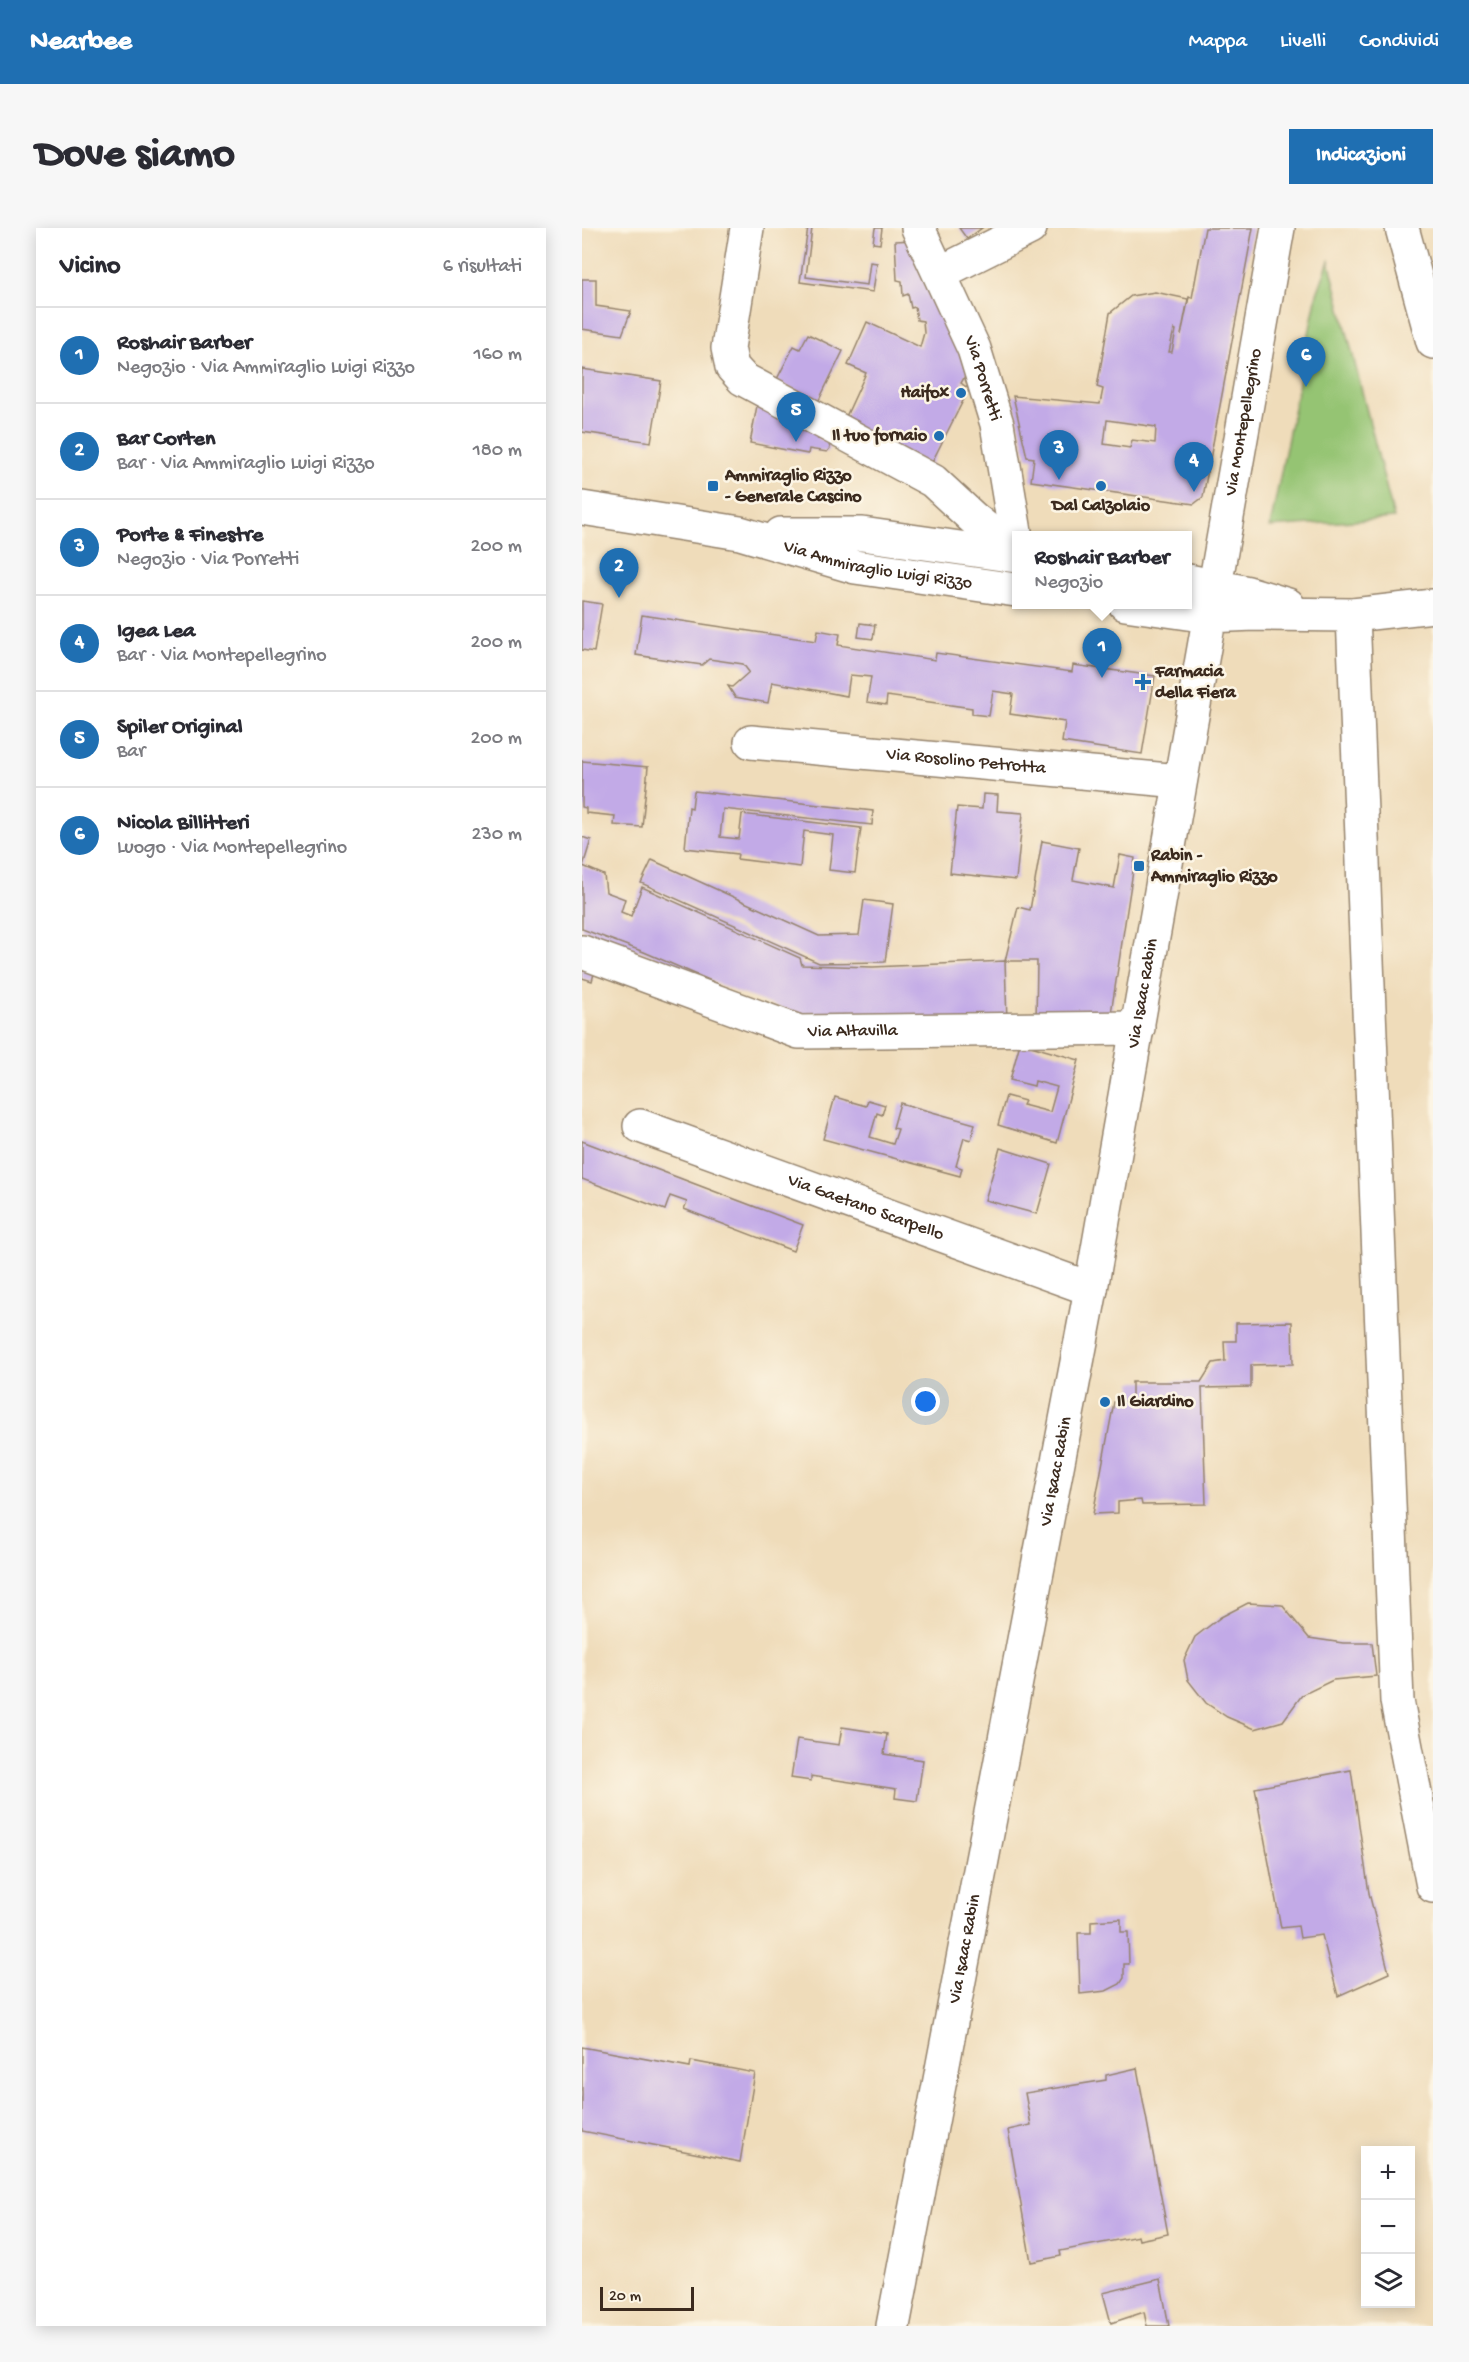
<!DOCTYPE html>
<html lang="it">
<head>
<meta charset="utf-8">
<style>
  :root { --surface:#fff; --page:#f7f7f7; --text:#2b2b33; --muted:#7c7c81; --line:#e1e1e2; --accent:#1f6fb2 }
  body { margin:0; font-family:"Gochi Hand",sans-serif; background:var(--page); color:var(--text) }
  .controls { position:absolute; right:18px; bottom:18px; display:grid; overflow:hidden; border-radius:0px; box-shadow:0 3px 15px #0003 }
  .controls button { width:54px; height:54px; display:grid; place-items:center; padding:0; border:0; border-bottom:2px solid var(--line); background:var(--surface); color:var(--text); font:30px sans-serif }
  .scale { position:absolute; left:18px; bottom:15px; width:94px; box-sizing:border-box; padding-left:6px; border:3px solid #3b2a1e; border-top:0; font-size:16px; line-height:21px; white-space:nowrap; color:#3b2a1e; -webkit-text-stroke:4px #fcf5e5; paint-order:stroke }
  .you { position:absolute; left:344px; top:1174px; width:21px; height:21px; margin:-15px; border:4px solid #fff; border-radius:50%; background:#1a73e8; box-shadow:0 0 0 9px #1a73e833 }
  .badge { display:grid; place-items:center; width:39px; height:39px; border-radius:50%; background:var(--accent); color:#fff; font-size:20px; font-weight:700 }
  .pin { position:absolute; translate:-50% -50px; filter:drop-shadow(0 2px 3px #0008) }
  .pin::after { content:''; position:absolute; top:32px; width:21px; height:18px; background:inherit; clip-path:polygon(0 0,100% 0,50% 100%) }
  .popup { position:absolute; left:430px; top:303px; width:180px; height:78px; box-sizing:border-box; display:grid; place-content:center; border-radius:0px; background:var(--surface); filter:drop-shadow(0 2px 4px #0005); font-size:20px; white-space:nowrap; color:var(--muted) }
  .popup b { font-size:22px; color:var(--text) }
  .popup::after { content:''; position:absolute; left:50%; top:100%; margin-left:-12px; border:12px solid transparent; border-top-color:var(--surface) }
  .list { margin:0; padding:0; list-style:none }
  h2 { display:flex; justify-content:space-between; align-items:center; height:78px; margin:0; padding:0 24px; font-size:26px }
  h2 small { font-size:20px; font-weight:400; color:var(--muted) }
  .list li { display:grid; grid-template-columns:39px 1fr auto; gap:18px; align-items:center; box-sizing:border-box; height:96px; padding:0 24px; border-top:2px solid var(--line) }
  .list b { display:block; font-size:22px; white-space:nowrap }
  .list p { margin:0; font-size:20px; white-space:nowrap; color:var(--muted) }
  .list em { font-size:20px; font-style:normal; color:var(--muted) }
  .icon { flex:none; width:33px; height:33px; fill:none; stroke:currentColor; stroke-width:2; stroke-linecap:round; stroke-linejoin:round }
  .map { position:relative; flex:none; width:851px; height:2098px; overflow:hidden; border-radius:0px }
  header { display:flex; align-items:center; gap:36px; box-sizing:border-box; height:84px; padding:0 30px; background:var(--accent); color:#fff }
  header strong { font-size:28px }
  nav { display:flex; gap:33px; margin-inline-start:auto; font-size:21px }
  .intro { display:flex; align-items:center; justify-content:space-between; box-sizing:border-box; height:144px; padding:0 36px }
  h1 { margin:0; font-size:42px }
  .button { padding:15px 27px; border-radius:0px; background:var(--accent); color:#fff; font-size:21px; font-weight:700 }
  main { display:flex; gap:36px; padding:0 36px }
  aside { flex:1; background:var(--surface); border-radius:0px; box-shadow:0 3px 15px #0003 }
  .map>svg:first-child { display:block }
  .green { fill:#95c473; stroke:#687748; stroke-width:1.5 }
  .building { fill:#c2aae7; fill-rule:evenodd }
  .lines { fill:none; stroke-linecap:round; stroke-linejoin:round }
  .minor-casing { stroke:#95836c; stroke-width:36 }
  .minor { stroke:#fff; stroke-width:33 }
  .poi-dot { fill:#1f6fb2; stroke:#fcf5e5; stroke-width:2 }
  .labels { text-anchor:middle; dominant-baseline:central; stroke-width:5; stroke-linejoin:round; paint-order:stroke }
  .street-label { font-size:18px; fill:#3b2a1e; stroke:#fcf5e5 }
  .poi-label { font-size:18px; font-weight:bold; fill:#3b2a1e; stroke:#fcf5e5; text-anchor:start }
</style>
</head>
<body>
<header>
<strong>Nearbee</strong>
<nav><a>Mappa</a><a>Livelli</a><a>Condividi</a></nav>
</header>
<div class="intro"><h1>Dove siamo</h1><a class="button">Indicazioni</a></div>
<main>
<aside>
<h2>Vicino<small>6 risultati</small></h2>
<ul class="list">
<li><span class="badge">1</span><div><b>Roshair Barber</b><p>Negozio · Via Ammiraglio Luigi Rizzo</p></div><em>160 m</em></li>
<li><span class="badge">2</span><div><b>Bar Corten</b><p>Bar · Via Ammiraglio Luigi Rizzo</p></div><em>180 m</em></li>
<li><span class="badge">3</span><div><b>Porte &amp; Finestre</b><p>Negozio · Via Porretti</p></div><em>200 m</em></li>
<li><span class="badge">4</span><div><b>Igea Lea</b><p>Bar · Via Montepellegrino</p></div><em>200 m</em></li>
<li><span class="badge">5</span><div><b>Spiler Original</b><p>Bar</p></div><em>200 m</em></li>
<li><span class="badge">6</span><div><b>Nicola Billitteri</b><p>Luogo · Via Montepellegrino</p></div><em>230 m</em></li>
</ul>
</aside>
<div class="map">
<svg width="851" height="2098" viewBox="0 0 851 2098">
  <rect width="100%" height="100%" fill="#fcf5e5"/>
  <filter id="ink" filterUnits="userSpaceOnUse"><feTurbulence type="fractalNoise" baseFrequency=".0167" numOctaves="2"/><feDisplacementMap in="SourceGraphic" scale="12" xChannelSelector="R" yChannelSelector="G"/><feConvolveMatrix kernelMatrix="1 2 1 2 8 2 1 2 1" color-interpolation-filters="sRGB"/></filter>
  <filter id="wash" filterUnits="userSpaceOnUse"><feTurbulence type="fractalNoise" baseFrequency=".008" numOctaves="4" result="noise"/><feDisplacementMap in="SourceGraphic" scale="24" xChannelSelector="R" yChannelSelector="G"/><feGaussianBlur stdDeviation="1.35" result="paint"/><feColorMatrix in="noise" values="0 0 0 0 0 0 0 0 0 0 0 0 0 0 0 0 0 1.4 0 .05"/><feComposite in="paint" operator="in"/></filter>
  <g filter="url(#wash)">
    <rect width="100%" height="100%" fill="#efdcba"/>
    <polygon class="green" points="747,33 812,290 688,299 735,66"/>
    <g id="blocks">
      <g class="building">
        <polygon points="226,0 230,0 224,49 285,57 288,34 295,35 291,64 218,54"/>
        <polygon points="293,0 300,0 298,16 291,15"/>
        <polygon points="377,0 400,0 385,11"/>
        <path d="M623,0H671L621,269L612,276L449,253L452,230L445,229L431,168L518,176L521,161L515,159L528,85L549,68L573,64L606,71L599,107L607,69L610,70ZM592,101L594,102L590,124H587ZM525,192L574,199L573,215L550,212L548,220L522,216Z"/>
        <polygon points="331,12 386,143 379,155 387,161 348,238 262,193 284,145 266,137 285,94 338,119 342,105 341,93 335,92 333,79 329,80 326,66 321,68 320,53 315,52 313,13"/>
        <polygon points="0,51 14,51 14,78 49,83 40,107 0,101"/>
        <polygon points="226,106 261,123 236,174 194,153 212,118 218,121"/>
        <polygon points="0,141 79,153 69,214 0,204"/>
        <polygon points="176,172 241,205 236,211 246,213 248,220 245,224 227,221 226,226 168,215"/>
        <polygon points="0,373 20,376 12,424 0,422"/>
        <polygon points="60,387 234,413 236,402 258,406 256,417 353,432 354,425 490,444 491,437 573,448 560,526 480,514 483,494 428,486 431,466 411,463 407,488 390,486 390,480 305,468 304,477 285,474 289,449 268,447 265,468 190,454 186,475 153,469 146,458 150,459 167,444 161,436 127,431 120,437 106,435 54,427"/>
        <polygon points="278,395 293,397 291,411 276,409"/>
        <polygon points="0,533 66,539 60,599 32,597 33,588 4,585 4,580 0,579"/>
        <polygon points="112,563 291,583 290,597 141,581 138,609 157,611 160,586 279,600 273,645 247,642 251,607 222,603 218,639 155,631 156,626 103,620 107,579 110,580"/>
        <polygon points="401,566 416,567 415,583 441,585 434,652 368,645 375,579 400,581"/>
        <polygon points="0,609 9,612 1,638 22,647 24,664 43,671 39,684 49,688 60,659 218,730 220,737 291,739 423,733 425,794 245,797 155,764 62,724 0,701"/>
        <polygon points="460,613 497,620 491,652 532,660 538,627 553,630 528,792 454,793 455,733 423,733 436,679 448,682"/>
        <polygon points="70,632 237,708 277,707 282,672 311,676 303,734 237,735 59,655"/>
        <polygon points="0,726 16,731 10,753 0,750"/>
        <polygon points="438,815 497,832 475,915 416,897 424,868 443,873 441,877 468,884 475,859 453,853 452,858 428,852"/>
        <polygon points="253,869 284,878 286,872 303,877 300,887 295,885 288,909 311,916 316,901 311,900 318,875 393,896 389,912 382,910 374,938 380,940 378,948 241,911"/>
        <polygon points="0,913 221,997 211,1023 102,981 105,974 88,968 83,982 0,951"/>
        <polygon points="418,920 469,936 455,986 403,972"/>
        <polygon points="710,1094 711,1136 669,1137 669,1159 620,1160 624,1276 560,1277 559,1272 536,1274 536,1285 511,1286 532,1174 550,1173 550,1154 619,1154 631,1135 643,1133 642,1113 654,1113 654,1095"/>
        <polygon points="666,1375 700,1377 727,1410 761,1415 790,1415 794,1448 751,1452 720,1467 701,1493 673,1501 645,1489 624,1475 606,1452 602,1432 613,1409 639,1389"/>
        <polygon points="260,1499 305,1506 302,1526 341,1532 335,1573 313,1570 314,1561 229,1548 229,1553 209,1550 215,1511 257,1517"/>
        <polygon points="769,1542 787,1665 807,1745 756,1768 740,1707 718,1710 716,1698 699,1700 673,1560"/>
        <polygon points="539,1691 539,1704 546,1704 547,1736 542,1736 542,1750 538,1756 524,1763 498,1766 496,1705 509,1705 509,1693"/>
        <polygon points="0,1819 108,1839 109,1833 173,1845 158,1934 0,1903"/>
        <polygon points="555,1840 586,2006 557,2012 556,2008 478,2023 479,2028 449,2034 426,1902 449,1897 443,1865 524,1852 524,1847"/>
        <polygon points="578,2051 587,2098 565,2098 562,2084 529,2095 521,2065"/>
      </g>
    </g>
  </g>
  <g filter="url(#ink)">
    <use href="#blocks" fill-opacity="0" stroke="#95836c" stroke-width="1.5"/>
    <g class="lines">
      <g class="minor-casing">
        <g id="minor">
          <polyline points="165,0 146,120 150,139 161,151 351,253 391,290 434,325"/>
          <path id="s1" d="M336,0L392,121L415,196L434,310"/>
          <polyline points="820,0 851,114"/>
          <polyline points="358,45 448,0"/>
          <path id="s2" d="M0,280L158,305L273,339L434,362"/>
          <polyline points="199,306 280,306 434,328"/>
          <polyline points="606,353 666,365 706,377"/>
          <polyline points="543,376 627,388 672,386 771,387 851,378"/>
          <polyline points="771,387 815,1473 851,1658"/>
          <path id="s3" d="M169,514L598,553"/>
          <path id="s4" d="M0,724L217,804L556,800"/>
          <path id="s5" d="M58,898L509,1061"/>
          <path id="s6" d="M311,2098L509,1061L696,0"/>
        </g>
      </g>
      <use href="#minor" class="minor"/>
    </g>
  </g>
  <g class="poi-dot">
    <circle cx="379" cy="165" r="6"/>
    <circle cx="357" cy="208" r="6"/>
    <rect x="125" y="252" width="12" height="12" rx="3"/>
    <circle cx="519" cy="258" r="6"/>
    <path d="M558 445h6v6h6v6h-6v6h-6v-6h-6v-6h6z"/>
    <rect x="551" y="632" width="12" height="12" rx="3"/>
    <circle cx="523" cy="1174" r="6"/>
  </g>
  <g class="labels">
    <g class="street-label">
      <text stroke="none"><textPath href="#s1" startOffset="164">Via Porretti</textPath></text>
      <text stroke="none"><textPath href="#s6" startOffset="1936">Via Montepellegrino</textPath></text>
      <text stroke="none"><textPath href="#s2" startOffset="302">Via Ammiraglio Luigi Rizzo</textPath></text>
      <text stroke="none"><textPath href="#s3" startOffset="216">Via Rosolino Petrotta</textPath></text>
      <text stroke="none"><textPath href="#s6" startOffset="1356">Via Isaac Rabin</textPath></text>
      <text stroke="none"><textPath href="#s4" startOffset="285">Via Altavilla</textPath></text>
      <text stroke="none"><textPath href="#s5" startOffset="240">Via Gaetano Scarpello</textPath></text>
      <text stroke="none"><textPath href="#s6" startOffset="870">Via Isaac Rabin</textPath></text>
      <text stroke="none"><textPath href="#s6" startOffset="384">Via Isaac Rabin</textPath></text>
    </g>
    <g class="poi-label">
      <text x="367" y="165" text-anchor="end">Haifox</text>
      <text x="345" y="208" text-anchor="end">Il tuo fornaio</text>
      <text x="143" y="248">Ammiraglio Rizzo<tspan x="143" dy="21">- Generale Cascino</tspan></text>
      <text x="519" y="278" text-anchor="middle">Dal Calzolaio</text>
      <text x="573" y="444">Farmacia<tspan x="573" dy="21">della Fiera</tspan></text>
      <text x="569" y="628">Rabin -<tspan x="569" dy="21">Ammiraglio Rizzo</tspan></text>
      <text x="535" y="1174">Il Giardino</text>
    </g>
  </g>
</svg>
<div class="controls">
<button>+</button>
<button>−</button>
<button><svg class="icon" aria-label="layers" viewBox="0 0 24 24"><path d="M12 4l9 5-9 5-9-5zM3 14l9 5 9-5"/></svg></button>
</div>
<div class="scale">20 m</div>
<div class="you"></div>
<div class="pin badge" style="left:520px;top:450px">1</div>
<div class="popup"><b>Roshair Barber</b>Negozio</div>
<div class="pin badge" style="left:37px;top:370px">2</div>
<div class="pin badge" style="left:477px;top:252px">3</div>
<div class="pin badge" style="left:612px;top:264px">4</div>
<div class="pin badge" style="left:214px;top:214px">5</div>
<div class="pin badge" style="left:724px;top:159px">6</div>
</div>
</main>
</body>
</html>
